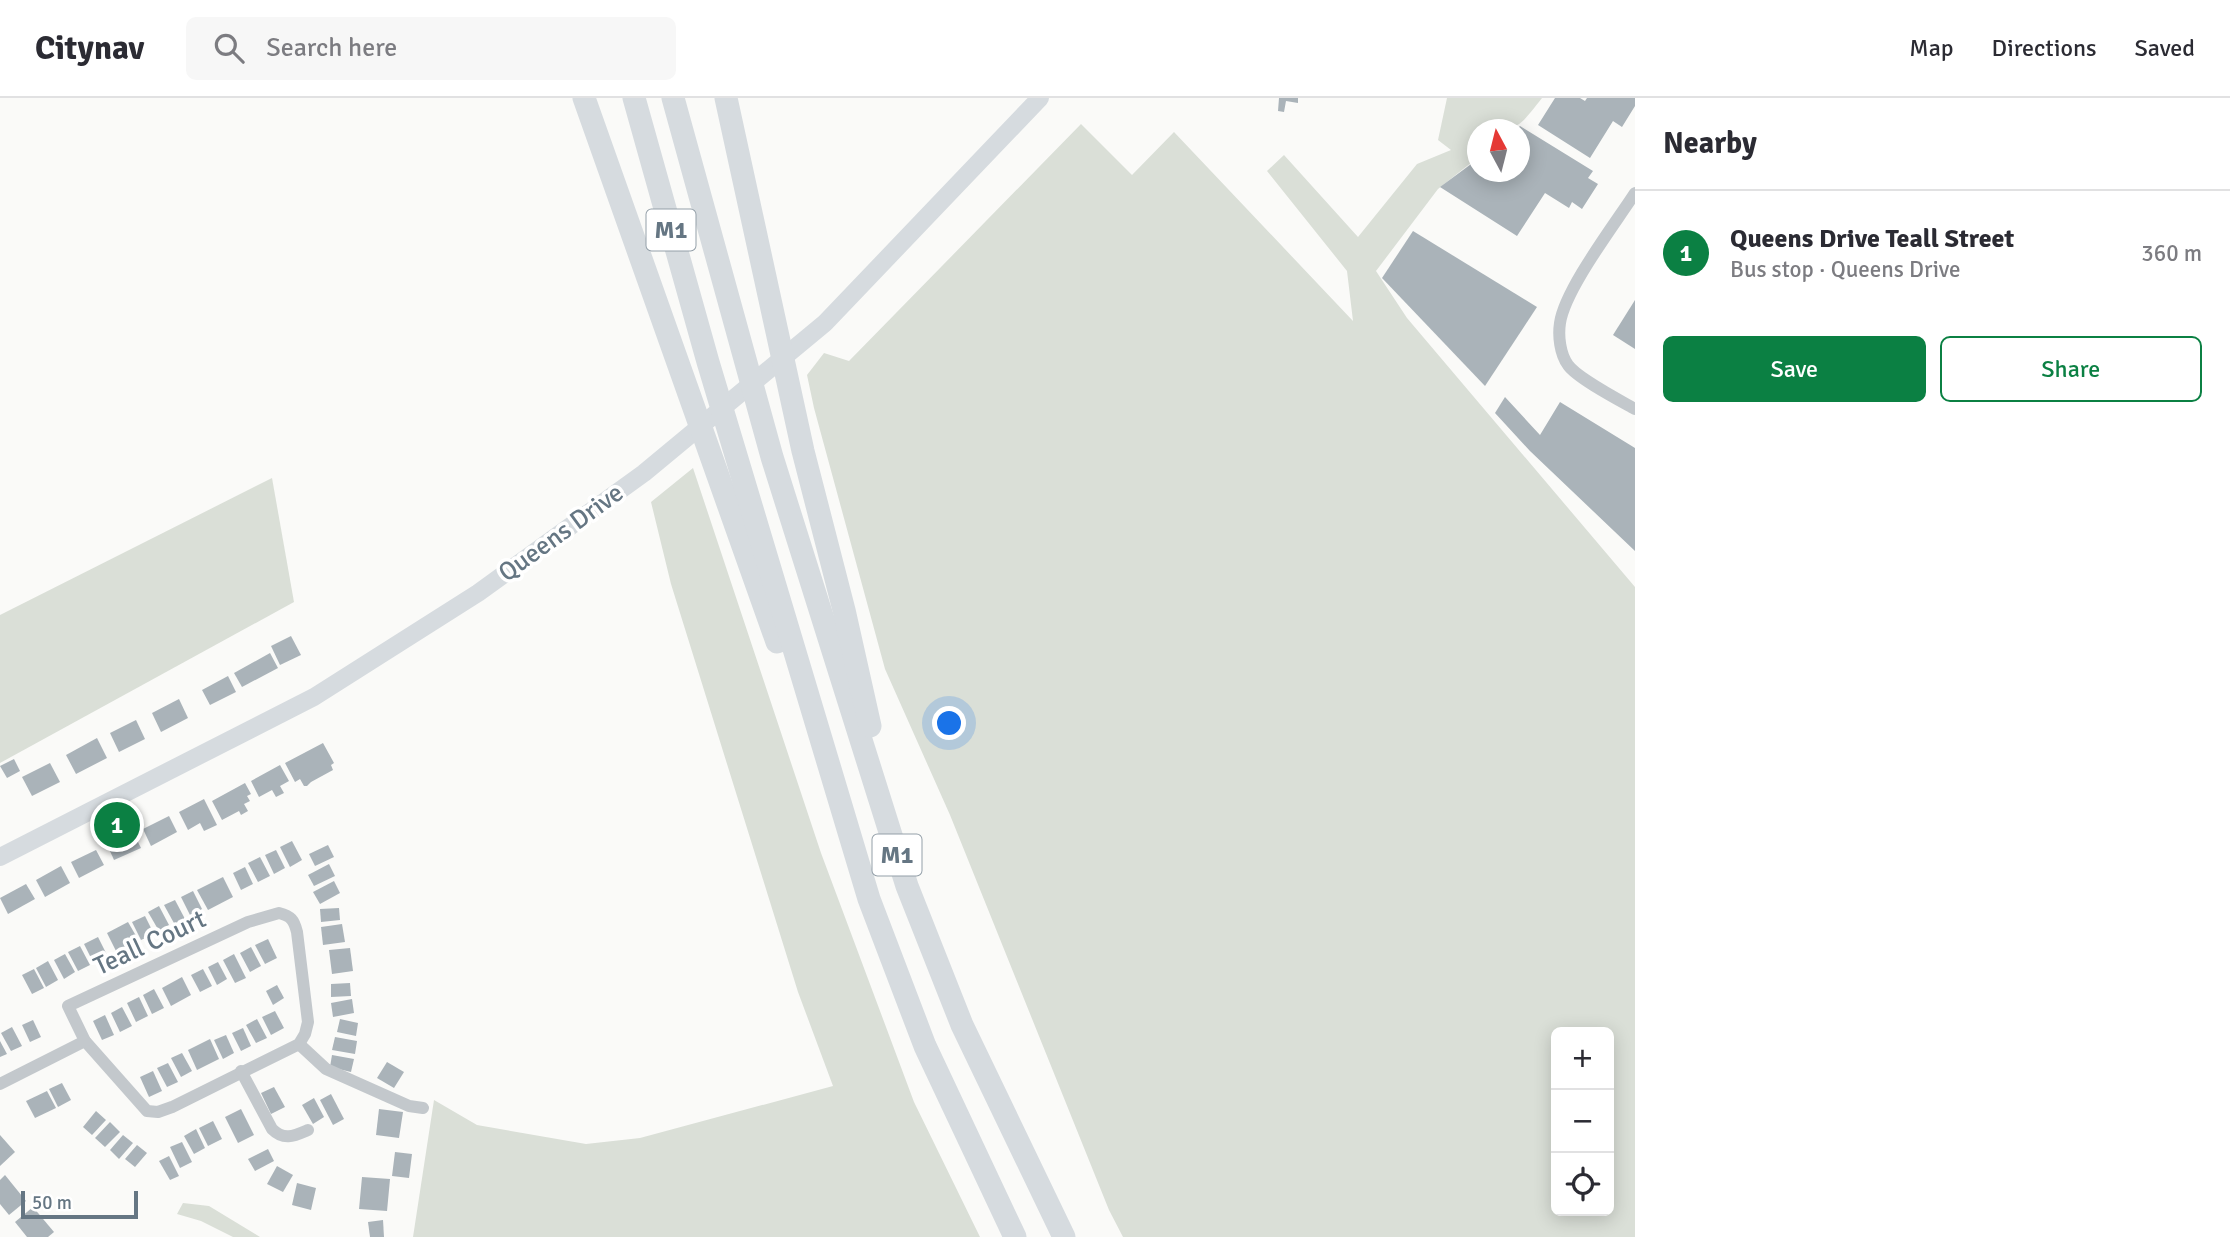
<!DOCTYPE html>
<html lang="en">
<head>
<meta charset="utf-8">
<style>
  :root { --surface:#fff; --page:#f7f7f7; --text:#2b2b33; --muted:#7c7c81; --line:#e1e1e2; --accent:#0b8043 }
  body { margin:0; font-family:Signika,sans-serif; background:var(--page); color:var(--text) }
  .controls { position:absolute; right:21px; bottom:21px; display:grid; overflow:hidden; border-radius:10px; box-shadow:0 4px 18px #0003 }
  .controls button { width:63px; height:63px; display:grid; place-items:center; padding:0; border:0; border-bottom:2px solid var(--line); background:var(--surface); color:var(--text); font:35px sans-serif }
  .compass { position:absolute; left:1467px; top:21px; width:63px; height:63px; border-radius:50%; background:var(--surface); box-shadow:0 4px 18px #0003; rotate:353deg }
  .scale { position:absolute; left:21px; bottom:18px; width:117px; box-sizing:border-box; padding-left:7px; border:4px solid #657683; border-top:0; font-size:19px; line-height:24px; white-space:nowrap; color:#657683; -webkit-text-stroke:5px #fff; paint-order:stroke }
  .you { position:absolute; left:950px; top:626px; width:24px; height:24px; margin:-18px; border:5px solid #fff; border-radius:50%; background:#1a73e8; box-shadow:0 0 0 10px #1a73e833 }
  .badge { display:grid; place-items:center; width:46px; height:46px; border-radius:50%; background:var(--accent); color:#fff; font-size:23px; font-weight:700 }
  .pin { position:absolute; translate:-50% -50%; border:4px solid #fff; box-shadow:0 2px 7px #0006 }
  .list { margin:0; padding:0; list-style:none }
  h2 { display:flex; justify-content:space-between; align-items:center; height:91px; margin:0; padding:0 28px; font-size:30px }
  h2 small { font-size:23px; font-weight:400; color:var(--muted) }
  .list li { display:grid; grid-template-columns:46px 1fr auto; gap:21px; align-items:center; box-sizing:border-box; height:126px; padding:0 28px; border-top:2px solid var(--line) }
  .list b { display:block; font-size:26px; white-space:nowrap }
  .list p { margin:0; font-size:23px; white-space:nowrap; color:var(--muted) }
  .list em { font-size:23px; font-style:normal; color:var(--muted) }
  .actions { display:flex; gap:14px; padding:21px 28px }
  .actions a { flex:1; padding:16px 0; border:2px solid var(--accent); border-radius:10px; text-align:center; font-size:24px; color:var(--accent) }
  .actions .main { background:var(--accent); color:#fff }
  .icon { flex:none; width:38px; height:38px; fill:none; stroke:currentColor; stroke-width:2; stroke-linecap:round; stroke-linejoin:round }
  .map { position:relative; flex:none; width:1635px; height:1139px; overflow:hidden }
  header { display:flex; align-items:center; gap:42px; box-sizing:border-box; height:98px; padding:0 35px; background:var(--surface); border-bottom:2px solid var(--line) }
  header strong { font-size:33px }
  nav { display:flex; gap:38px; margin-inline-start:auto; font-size:24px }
  .search { width:490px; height:63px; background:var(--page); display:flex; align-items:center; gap:18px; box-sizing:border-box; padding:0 24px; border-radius:10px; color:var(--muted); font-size:26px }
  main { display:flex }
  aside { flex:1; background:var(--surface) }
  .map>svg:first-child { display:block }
  .green { fill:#dadfd7; fill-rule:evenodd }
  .building { fill:#aab3b9 }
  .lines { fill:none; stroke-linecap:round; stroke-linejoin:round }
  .street { stroke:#c3c8cc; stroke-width:12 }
  .secondary { stroke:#d6dbdf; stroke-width:18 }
  .highway { stroke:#d6dbdf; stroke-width:23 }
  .labels { text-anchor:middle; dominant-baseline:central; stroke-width:7; stroke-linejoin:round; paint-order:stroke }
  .shield { fill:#fff; stroke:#939fa8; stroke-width:2 }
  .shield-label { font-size:24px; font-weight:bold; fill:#657683 }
  .street-label { font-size:26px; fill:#657683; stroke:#fff }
</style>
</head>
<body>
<header>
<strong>Citynav</strong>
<div class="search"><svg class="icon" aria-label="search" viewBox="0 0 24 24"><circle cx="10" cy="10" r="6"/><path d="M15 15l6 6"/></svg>Search here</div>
<nav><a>Map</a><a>Directions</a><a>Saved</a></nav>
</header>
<main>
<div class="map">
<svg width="1635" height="1139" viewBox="0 0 1635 1139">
  <rect width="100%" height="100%" fill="#fafaf8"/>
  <g class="green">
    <path d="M1447,0H1542C1516,33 1519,31 1478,32L1477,60L1438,91L1376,173L1407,220L1635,489V1139H1123L1109,1112L950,717L885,571L814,310L807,277L824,255L849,263L1081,26L1132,77L1174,34L1353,223L1347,173L1267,73L1284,57L1358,139L1417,66L1451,52L1438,42ZM1556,934H1609V1113H1556Z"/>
    <polygon points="693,370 821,755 914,1004 980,1139 413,1139 434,1002 477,1027 586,1046 640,1040 833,988 798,894 671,486 651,404"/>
    <polygon points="272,380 294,504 0,665 0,517"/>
    <polygon points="183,1105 209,1108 260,1139 233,1139 201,1123 177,1116"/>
  </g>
  <g class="building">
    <polygon points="1279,0 1298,0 1298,5 1286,3 1284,14 1278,13"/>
    <polygon points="1555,0 1580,0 1585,3 1587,0 1635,0 1635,8 1622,29 1613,23 1590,60 1538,27"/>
    <polygon points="1520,28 1593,73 1588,80 1598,86 1582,111 1572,104 1569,110 1545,95 1517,138 1440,89 1478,61 1478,74 1520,74 1520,32 1516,32"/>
    <polygon points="1413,133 1537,209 1485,288 1382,180"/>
    <polygon points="1635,202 1635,251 1613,237"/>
    <polygon points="1505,299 1540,337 1560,304 1635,350 1635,453 1530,353 1495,315"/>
    <polygon points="291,538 301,557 280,567 271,548"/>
    <polygon points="270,555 278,570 242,589 234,575"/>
    <polygon points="228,578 236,594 210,607 202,592"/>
    <polygon points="179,601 188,620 161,634 152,615"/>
    <polygon points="136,622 145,641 119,654 110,635"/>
    <polygon points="97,640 107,660 76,676 66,657"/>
    <polygon points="323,645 334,665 331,667 333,672 311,684 307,688 304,688 300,681 295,684 285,665"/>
    <polygon points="14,661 20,673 7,680 0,668"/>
    <polygon points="50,665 60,684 32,698 22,679"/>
    <polygon points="280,667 289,683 280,688 284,695 276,699 272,692 259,699 251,683"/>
    <polygon points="245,685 251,696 247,698 250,703 244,706 248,713 241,717 239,713 222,722 212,703"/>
    <polygon points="204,701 217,727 204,733 200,725 188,732 179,714"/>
    <polygon points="169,718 177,734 151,748 143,731"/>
    <polygon points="132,732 141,750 114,762 106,744"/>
    <polygon points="292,743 302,762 290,769 280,749"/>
    <polygon points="328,747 334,759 315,768 309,756"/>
    <polygon points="96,752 104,767 79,780 71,764"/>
    <polygon points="276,752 285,770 274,776 265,757"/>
    <polygon points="260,759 270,778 258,784 248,765"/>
    <polygon points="329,766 335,778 314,788 308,777"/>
    <polygon points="61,768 70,785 45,799 36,782"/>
    <polygon points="245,769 253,786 241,792 233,775"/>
    <polygon points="223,779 233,799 208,812 197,792"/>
    <polygon points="334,783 340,795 320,806 313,794"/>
    <polygon points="26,786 35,801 8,816 0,800"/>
    <polygon points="193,793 202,811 190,817 181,799"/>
    <polygon points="175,802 185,821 175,827 164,807"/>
    <polygon points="159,808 169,827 159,833 148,814"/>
    <polygon points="339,810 340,822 321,824 320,811"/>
    <polygon points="145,818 154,836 141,842 132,824"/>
    <polygon points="128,824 139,843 117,855 107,835"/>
    <polygon points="342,826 345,844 323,847 321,829"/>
    <polygon points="98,839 107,857 93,864 84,846"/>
    <polygon points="268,841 277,860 265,866 255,847"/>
    <polygon points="80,848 90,867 78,873 68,854"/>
    <polygon points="251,849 261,868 250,874 240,855"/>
    <polygon points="350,850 353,873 332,876 329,852"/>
    <polygon points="65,856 75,874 64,881 54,862"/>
    <polygon points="234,856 246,880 235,885 223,862"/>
    <polygon points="48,863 58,882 46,889 36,870"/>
    <polygon points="218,864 227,881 217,887 208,869"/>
    <polygon points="34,871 44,890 32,896 22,877"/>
    <polygon points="203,871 212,888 200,894 191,877"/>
    <polygon points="182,879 191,897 171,908 162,890"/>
    <polygon points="350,885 351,898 331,899 331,886"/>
    <polygon points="277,887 284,900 273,907 266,893"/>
    <polygon points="154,891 164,910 152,916 143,897"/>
    <polygon points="139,899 148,918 136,924 127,905"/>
    <polygon points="352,901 354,915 333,919 331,905"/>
    <polygon points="122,909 132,928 120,934 111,915"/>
    <polygon points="275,913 284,930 271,937 262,919"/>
    <polygon points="105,917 114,937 102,942 93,923"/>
    <polygon points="257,921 267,940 256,945 246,927"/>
    <polygon points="340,921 358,925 356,938 337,934"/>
    <polygon points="33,922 41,939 30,944 22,927"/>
    <polygon points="12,929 22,948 11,953 1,935"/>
    <polygon points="243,930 251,948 241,953 232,935"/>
    <polygon points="226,937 234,955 223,961 214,942"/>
    <polygon points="335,939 357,943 355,956 332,952"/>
    <polygon points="210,941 219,961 197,972 188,952"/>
    <polygon points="0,943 7,956 0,959"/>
    <polygon points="182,955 192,973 181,979 171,960"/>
    <polygon points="332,957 354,961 351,974 330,969"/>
    <polygon points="387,964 404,974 394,990 377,980"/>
    <polygon points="168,965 178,984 167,989 157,970"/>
    <polygon points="153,973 162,993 149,999 140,979"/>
    <polygon points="62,985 71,1002 58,1009 49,991"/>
    <polygon points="274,989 285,1009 271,1016 261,995"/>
    <polygon points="47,993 56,1010 35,1020 26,1003"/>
    <polygon points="331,996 344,1021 333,1027 320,1002"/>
    <polygon points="314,1000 324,1019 313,1026 302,1007"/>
    <polygon points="241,1011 254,1037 238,1045 225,1019"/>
    <polygon points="379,1011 403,1014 399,1040 376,1037"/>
    <polygon points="96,1013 106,1022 92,1037 83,1029"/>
    <polygon points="213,1023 222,1041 208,1048 199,1030"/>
    <polygon points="110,1024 120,1034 105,1049 95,1040"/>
    <polygon points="196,1031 205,1050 194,1056 184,1038"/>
    <polygon points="0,1037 15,1054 0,1068"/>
    <polygon points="123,1037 133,1045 119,1061 110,1052"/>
    <polygon points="182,1044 192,1064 180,1070 170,1049"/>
    <polygon points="137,1047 147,1055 135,1069 125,1061"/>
    <polygon points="268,1051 274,1063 255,1073 248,1061"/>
    <polygon points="395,1054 412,1056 409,1080 392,1078"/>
    <polygon points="169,1058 179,1078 170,1082 159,1063"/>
    <polygon points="277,1068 293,1077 283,1094 267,1086"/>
    <polygon points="5,1077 26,1103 9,1117 0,1106 0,1082"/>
    <polygon points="362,1079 390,1081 387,1113 359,1111"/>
    <polygon points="297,1085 316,1090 311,1112 292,1107"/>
    <polygon points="33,1109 54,1134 48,1139 27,1139 15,1124"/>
    <polygon points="383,1122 384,1139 370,1139 368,1124"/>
  </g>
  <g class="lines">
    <g class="street">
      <path d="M1635,95C1615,126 1565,191 1560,225C1558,238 1560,256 1568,267C1577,280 1619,302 1635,311"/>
      <path d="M279,815C291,818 294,822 297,834L308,924L305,936L299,946L172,1009L158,1014L147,1013L85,943L68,908L248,824Z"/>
      <polyline points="299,946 326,971 409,1008 423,1010"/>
      <path d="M241,973L272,1031C284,1043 294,1038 308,1032"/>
      <polyline points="0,986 85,943"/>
    </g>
    <polyline class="secondary" points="0,759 314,599 478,495 644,375 825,225 1040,0"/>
    <g class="highway">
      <polyline points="584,0 777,544"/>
      <polyline points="634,0 708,264 869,801 925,948 1015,1139"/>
      <polyline points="673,0 772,359 907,788 962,927 1064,1139"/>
      <polyline points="726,0 803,353 844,512 870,628"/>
    </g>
  </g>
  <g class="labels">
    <g class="shield">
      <rect x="646.5" y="111.5" width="49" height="41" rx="5"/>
      <rect x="872.5" y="736.5" width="49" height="41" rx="5"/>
    </g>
    <g class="shield-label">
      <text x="671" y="132">M1</text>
      <text x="897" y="757">M1</text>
    </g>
    <g class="street-label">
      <text transform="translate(561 435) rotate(-36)">Queens Drive</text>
      <text transform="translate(150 845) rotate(-25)">Teall Court</text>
    </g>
  </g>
</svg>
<div class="controls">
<button>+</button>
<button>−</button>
<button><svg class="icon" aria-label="locate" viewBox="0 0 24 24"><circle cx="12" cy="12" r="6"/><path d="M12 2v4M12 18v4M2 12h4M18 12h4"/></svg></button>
</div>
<svg class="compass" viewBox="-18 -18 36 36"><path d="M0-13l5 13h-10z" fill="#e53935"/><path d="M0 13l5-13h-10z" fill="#7c7c81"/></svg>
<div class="scale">50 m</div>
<div class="you"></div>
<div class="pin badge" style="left:117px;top:727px">1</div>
</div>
<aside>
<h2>Nearby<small></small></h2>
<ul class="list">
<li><span class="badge">1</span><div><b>Queens Drive Teall Street</b><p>Bus stop · Queens Drive</p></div><em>360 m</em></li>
</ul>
<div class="actions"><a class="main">Save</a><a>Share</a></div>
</aside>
</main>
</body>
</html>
